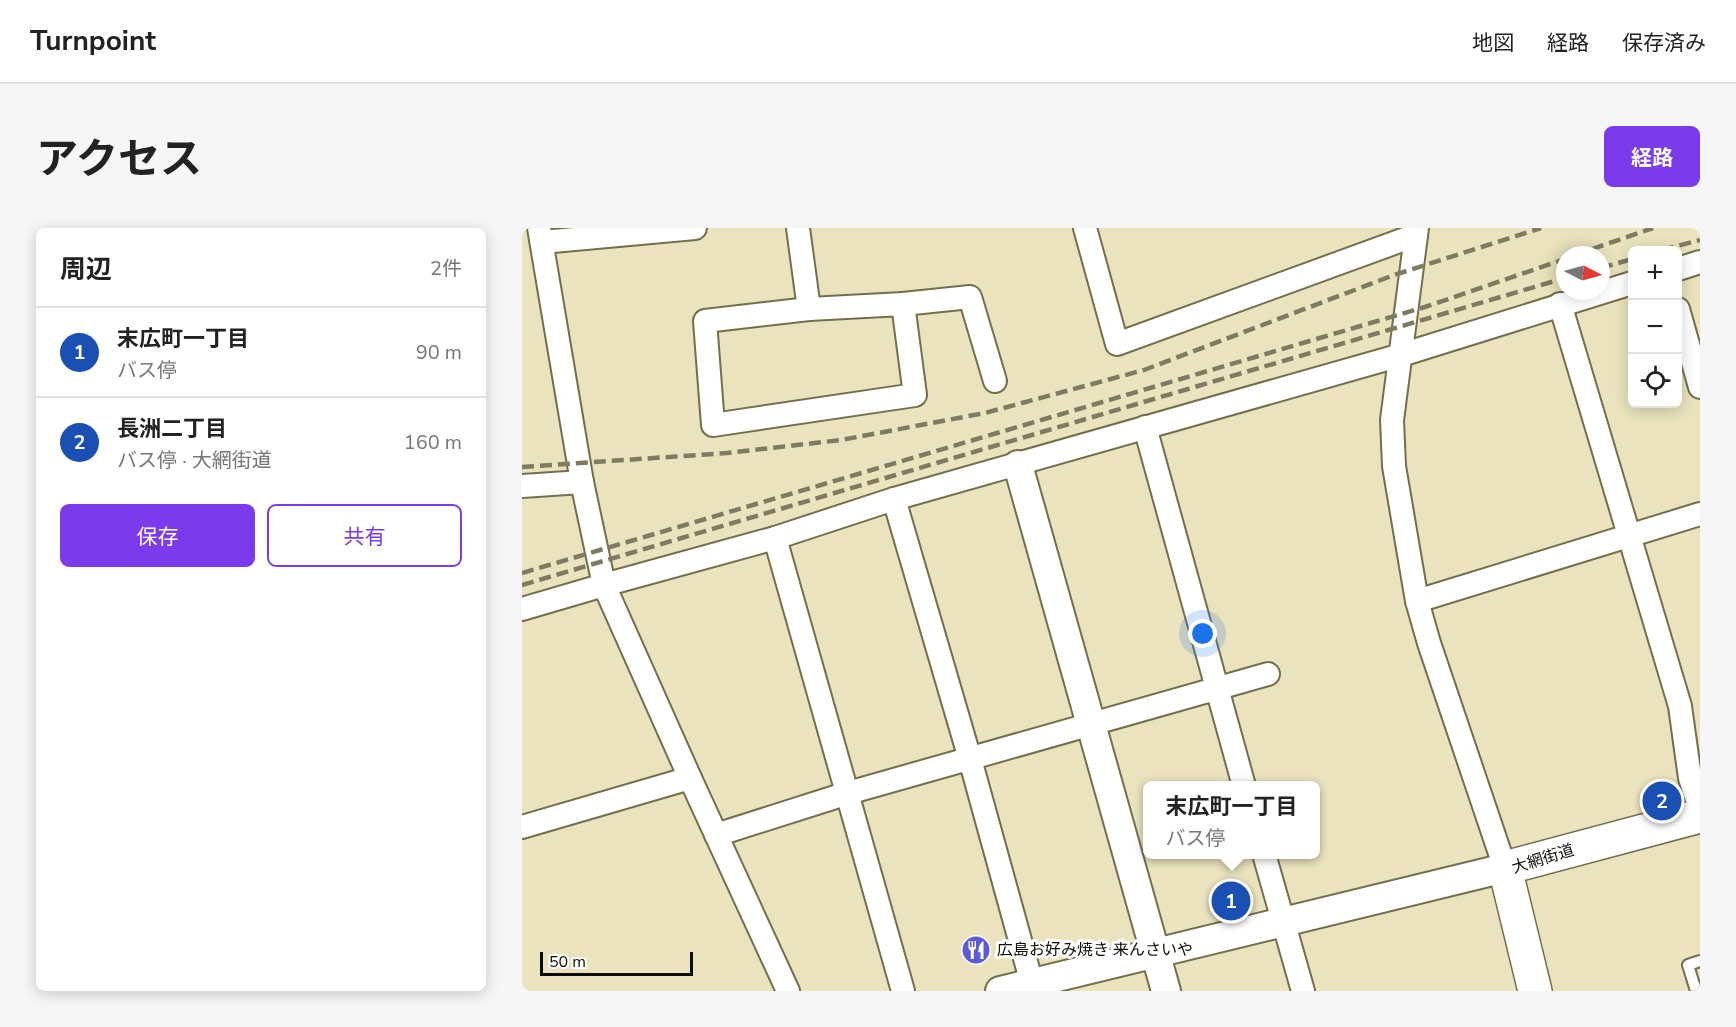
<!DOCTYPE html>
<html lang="ja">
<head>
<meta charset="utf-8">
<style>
  :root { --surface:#fff; --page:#f6f6f6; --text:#222; --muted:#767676; --line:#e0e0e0; --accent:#7c3aed }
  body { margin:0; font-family:"Nunito Sans","Noto Sans JP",sans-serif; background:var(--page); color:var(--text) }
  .controls { position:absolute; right:18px; top:18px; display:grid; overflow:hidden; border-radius:9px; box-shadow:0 3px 15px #0003 }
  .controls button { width:54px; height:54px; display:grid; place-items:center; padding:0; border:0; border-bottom:2px solid var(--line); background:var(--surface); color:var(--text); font:30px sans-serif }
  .compass { position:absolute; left:1034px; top:18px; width:54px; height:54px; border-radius:50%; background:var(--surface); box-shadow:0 3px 15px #0003; rotate:96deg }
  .scale { position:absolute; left:18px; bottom:15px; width:153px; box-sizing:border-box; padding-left:6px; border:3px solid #0e0c02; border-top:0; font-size:16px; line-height:21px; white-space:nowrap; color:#0e0c02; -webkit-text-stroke:4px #fff; paint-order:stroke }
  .you { position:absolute; left:681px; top:406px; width:21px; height:21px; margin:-15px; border:4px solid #fff; border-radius:50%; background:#1a73e8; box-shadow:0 0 0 9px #1a73e833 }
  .badge { display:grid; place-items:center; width:39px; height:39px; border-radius:50%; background:var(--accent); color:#fff; font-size:20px; font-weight:700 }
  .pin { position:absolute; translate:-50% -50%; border:3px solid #fff; box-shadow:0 2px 6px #0006 }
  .popup { position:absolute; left:621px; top:553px; width:177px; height:78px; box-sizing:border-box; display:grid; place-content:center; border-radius:9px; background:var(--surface); filter:drop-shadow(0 2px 4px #0005); font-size:20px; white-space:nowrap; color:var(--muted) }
  .popup b { font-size:22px; color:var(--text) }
  .popup::after { content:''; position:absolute; left:50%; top:100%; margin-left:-12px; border:12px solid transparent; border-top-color:var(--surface) }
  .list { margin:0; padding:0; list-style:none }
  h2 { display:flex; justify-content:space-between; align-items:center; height:78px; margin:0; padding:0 24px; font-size:26px }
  h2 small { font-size:20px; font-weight:400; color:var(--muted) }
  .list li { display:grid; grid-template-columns:39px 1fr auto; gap:18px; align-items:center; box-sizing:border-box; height:90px; padding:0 24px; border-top:2px solid var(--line) }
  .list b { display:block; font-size:22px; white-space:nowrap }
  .list p { margin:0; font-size:20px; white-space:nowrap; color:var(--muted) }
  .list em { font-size:20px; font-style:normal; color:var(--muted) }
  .actions { display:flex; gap:12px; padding:18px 24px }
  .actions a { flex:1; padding:14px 0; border:2px solid var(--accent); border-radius:9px; text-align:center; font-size:21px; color:var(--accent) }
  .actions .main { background:var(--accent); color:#fff }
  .icon { flex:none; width:33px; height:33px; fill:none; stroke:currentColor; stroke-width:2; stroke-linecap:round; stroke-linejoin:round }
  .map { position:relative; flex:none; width:1178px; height:763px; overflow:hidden; border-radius:9px }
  header { display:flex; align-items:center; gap:36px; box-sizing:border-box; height:84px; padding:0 30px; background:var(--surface); border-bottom:2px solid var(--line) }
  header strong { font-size:28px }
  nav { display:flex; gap:33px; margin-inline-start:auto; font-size:21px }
  .intro { display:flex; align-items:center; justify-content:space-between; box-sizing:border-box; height:144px; padding:0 36px }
  h1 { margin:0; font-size:42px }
  .button { padding:15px 27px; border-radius:9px; background:var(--accent); color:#fff; font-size:21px; font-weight:700 }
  main { display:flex; gap:36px; padding:0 36px }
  aside { flex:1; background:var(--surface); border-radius:9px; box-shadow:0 3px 15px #0003 }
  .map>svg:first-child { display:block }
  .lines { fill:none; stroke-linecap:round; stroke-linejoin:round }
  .service-casing { stroke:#746e4c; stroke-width:14 }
  .minor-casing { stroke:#746e4c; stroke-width:26 }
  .tertiary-casing { stroke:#746e4c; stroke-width:32 }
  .primary-casing { stroke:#746e4c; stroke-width:36 }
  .service { stroke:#fff; stroke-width:10 }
  .minor { stroke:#fff; stroke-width:22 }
  .tertiary { stroke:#fff; stroke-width:28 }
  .primary { stroke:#fff; stroke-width:33 }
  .rail { stroke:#7f7a62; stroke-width:4.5; stroke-dasharray:12 6; stroke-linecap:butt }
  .labels { text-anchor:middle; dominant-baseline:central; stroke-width:6; stroke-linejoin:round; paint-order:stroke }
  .street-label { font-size:16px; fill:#0e0c02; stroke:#fff }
  .poi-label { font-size:16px; fill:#0e0c02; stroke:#fff; text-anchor:start }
</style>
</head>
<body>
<header>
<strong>Turnpoint</strong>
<nav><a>地図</a><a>経路</a><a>保存済み</a></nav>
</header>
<div class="intro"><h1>アクセス</h1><a class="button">経路</a></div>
<main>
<aside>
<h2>周辺<small>2件</small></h2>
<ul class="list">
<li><span class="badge" style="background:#1a4fb4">1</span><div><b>末広町一丁目</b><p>バス停</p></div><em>90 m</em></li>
<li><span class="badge" style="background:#1a4fb4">2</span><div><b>長洲二丁目</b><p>バス停 · 大網街道</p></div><em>160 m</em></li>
</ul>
<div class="actions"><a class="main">保存</a><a>共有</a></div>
</aside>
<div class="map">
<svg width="1178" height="763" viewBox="0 0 1178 763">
  <rect width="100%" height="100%" fill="#eae3bd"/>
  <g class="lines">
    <g class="service-casing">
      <polyline id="service" points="1174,763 1166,737 1178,733"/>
    </g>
    <g class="minor-casing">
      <g id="minor">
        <polyline points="17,0 60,254 82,357 168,550 266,763"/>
        <polyline points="276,0 287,81"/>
        <polyline points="563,0 595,116 894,7"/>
        <polyline points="895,0 870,192 872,238 895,373 907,415 983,640"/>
        <polyline points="20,14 173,0"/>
        <polyline points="1156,41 1178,34"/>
        <polygon points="381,76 393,167 191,197 183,93 287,81"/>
        <polyline points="381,76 448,69 473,153"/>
        <polyline points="1038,76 1158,478 1168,550 1178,581"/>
        <polyline points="1156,81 1178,159"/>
        <polyline points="623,199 722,558"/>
        <polyline points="0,258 60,254"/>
        <polyline points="372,271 448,531 512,763"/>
        <polyline points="253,310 381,763"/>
        <polyline points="895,373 1178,286"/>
        <polyline points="0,381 82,357 253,310 372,271 879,127 1110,55"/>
        <polyline points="0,599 168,550"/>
        <polyline points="194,607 326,565 746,446"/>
        <polyline points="742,626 781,763"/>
      </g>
    </g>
    <g class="tertiary-casing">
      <g id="tertiary">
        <polyline points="496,237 644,763"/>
        <polyline points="478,763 983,640"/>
      </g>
    </g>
    <g class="primary-casing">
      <polyline id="primary" points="1013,763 983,640 1178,588"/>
    </g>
    <use href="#service" class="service"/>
    <use href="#minor" class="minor"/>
    <use href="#tertiary" class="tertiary"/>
    <use href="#primary" class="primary"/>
    <g class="rail">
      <polyline points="1140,22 1178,12"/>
      <polyline points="1053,27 1131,0"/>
      <polyline points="1079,40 1110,31"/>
      <polyline points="0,239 205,225 319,212 463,185 622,142 872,47 1019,0"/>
      <polyline points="0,345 903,79 1043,31"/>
      <polyline points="0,357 1043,50"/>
    </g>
  </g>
  <defs>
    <g id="restaurant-disc" transform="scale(1.5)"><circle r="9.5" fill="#5b5bd3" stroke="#fff"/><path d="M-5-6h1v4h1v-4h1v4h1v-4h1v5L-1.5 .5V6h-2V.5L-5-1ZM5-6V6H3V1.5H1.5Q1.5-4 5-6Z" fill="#fff"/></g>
  </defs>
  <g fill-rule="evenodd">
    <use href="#restaurant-disc" x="454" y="722"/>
  </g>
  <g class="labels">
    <g class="street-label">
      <text transform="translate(1021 631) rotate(-17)">大網街道</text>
    </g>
    <g class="poi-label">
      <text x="475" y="722">広島お好み焼き 来んさいや</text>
    </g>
  </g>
</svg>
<div class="controls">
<button>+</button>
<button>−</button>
<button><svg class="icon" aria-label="locate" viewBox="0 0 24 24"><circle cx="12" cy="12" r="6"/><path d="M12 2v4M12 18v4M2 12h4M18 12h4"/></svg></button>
</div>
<svg class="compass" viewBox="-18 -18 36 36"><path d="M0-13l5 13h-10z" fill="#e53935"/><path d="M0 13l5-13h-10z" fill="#767676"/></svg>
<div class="scale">50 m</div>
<div class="you"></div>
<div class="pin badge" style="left:709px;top:673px;background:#1a4fb4">1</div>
<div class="popup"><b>末広町一丁目</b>バス停</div>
<div class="pin badge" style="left:1140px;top:573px;background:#1a4fb4">2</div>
</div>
</main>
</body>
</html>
